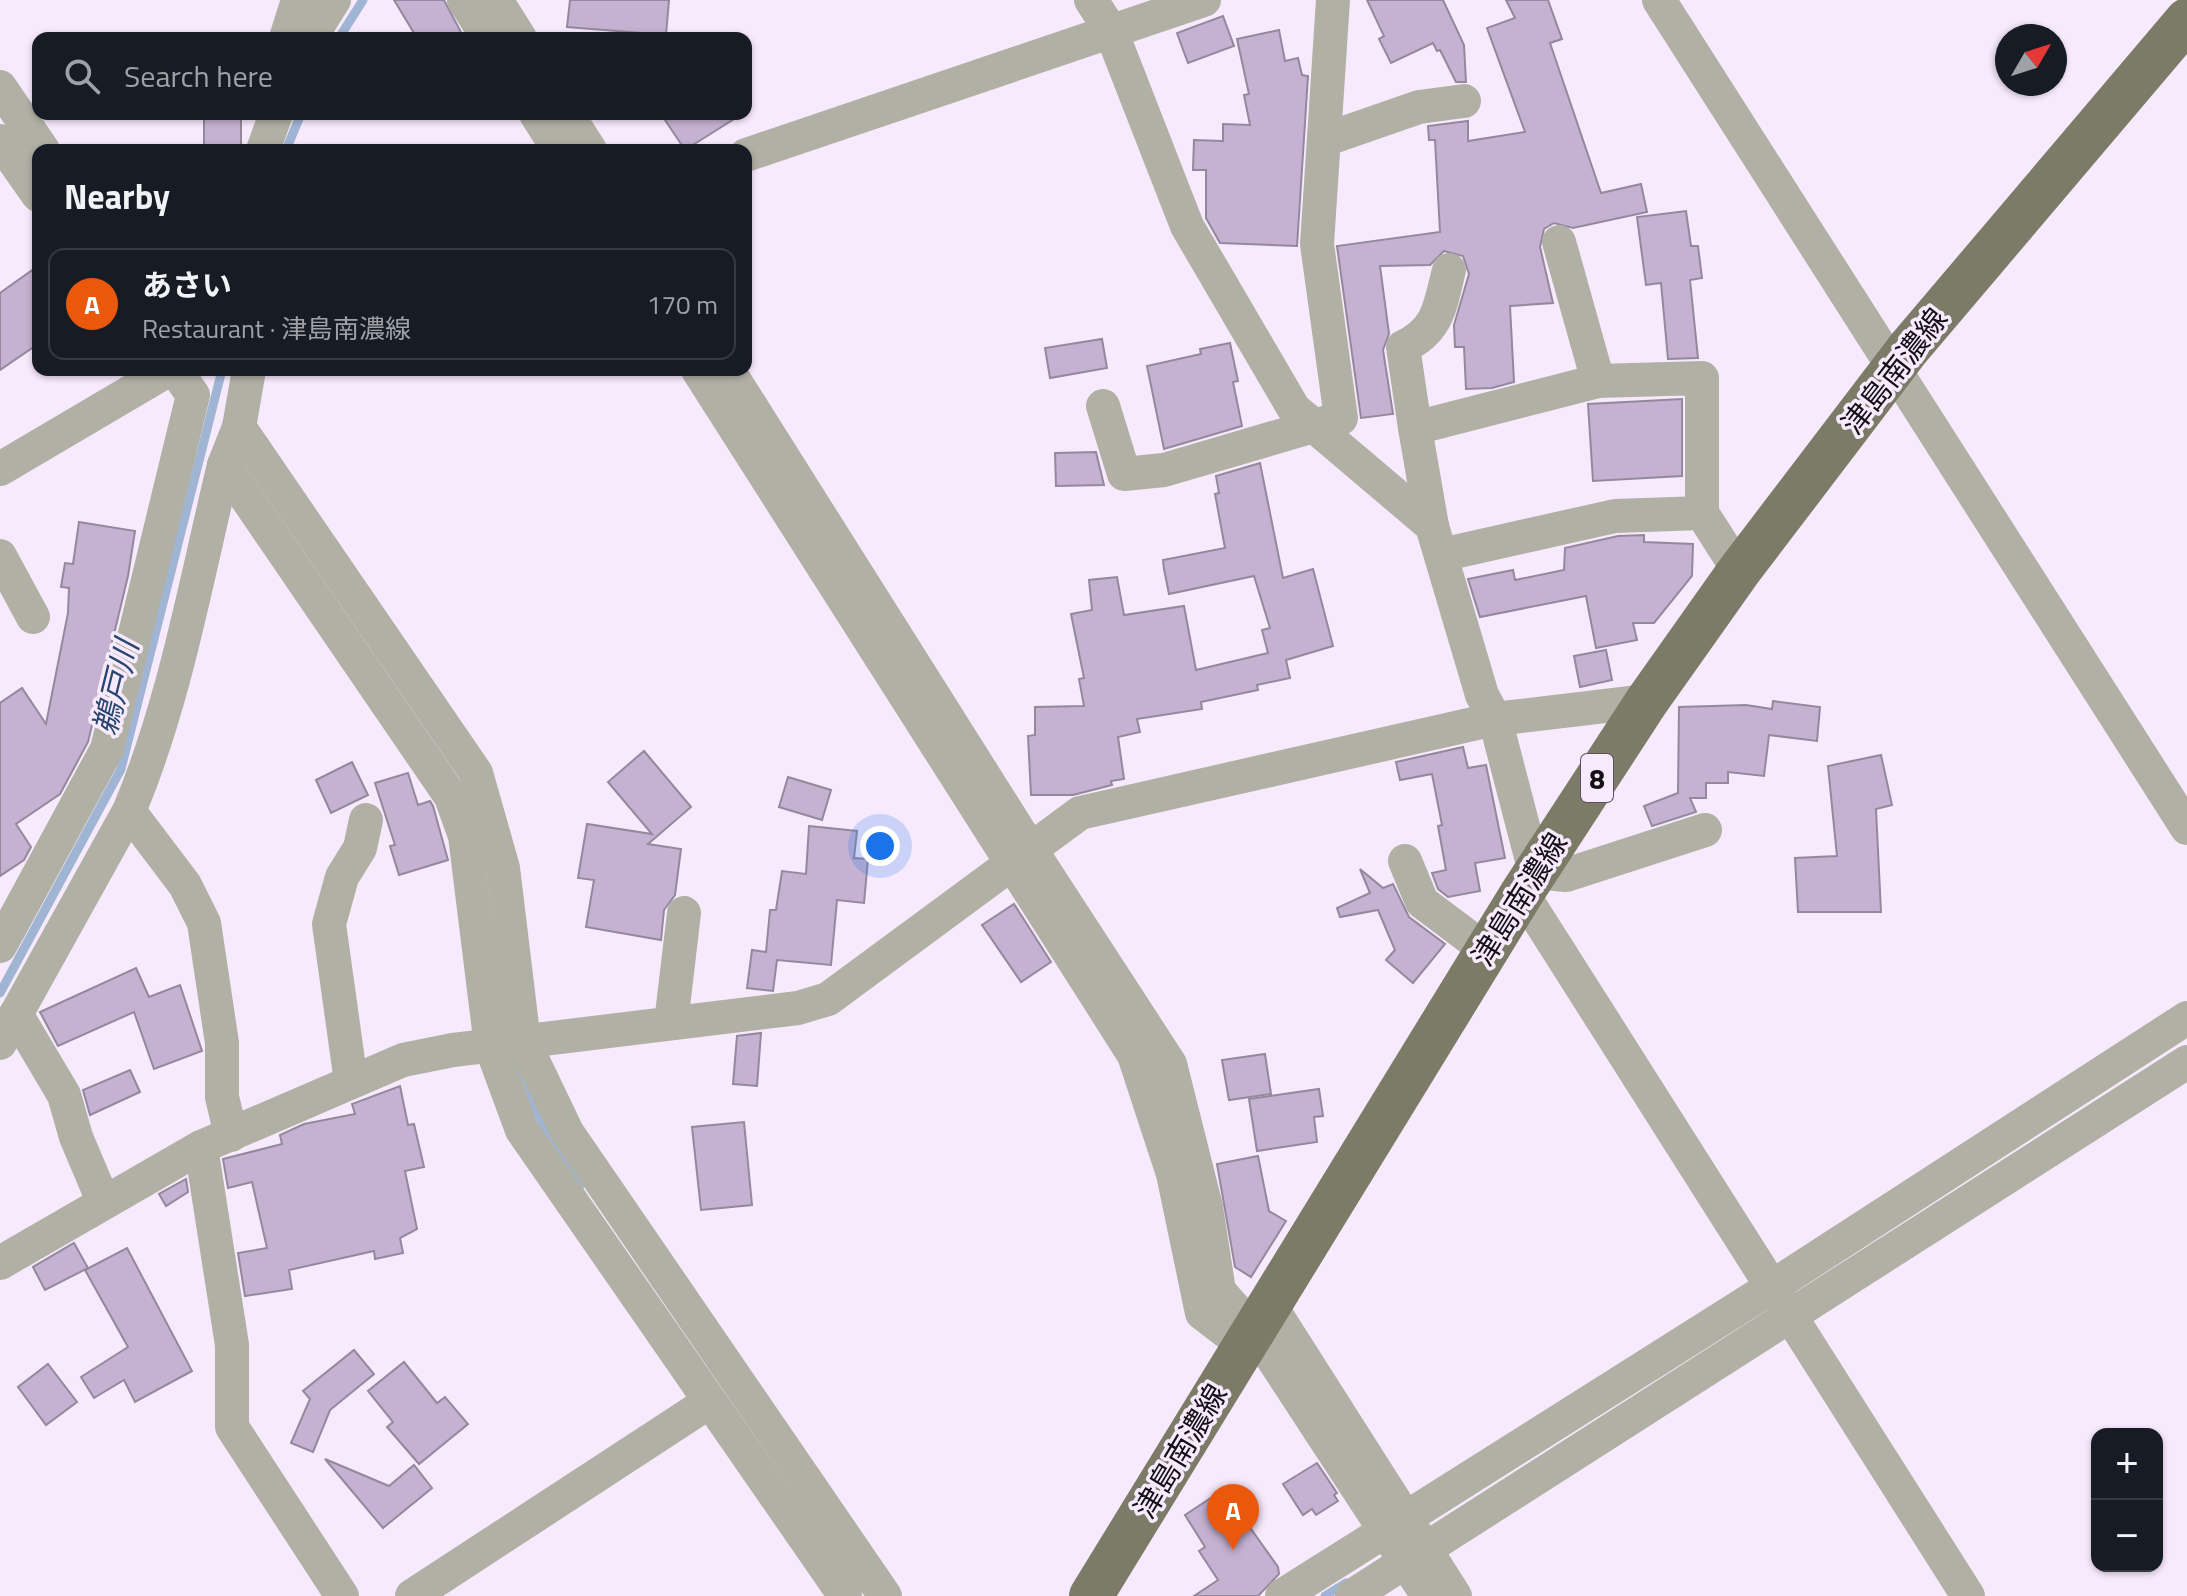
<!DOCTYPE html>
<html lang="en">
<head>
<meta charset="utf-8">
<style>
  :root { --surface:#171b24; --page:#242831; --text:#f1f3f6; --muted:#9ea1a6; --line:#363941; --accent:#ea580c }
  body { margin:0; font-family:"Titillium Web","Noto Sans JP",sans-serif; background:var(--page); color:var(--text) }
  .controls { position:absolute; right:24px; bottom:24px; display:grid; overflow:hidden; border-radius:16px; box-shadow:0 2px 6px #0004 }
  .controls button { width:72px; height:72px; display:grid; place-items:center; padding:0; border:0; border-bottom:2px solid var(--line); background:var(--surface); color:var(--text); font:40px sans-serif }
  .compass { position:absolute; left:1995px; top:24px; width:72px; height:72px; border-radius:50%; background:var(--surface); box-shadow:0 2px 6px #0004; rotate:51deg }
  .you { position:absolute; left:880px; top:846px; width:28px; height:28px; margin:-20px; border:6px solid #fff; border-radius:50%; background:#1a73e8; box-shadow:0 0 0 12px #1a73e833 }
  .badge { display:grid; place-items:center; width:52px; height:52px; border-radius:50%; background:var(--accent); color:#fff; font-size:26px; font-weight:700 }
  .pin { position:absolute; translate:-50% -66px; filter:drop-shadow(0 2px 4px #0008) }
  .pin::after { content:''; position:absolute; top:42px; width:28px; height:24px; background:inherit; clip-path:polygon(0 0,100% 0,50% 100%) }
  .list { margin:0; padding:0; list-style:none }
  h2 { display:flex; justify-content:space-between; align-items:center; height:104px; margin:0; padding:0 32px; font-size:34px }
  h2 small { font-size:26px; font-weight:400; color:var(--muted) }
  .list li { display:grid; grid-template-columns:52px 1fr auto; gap:24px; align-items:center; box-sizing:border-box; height:112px; margin:0 16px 16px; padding:0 16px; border:2px solid var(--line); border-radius:16px }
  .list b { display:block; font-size:30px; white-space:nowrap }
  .list p { margin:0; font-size:26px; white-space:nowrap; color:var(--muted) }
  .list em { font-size:26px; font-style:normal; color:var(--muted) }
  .icon { flex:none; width:44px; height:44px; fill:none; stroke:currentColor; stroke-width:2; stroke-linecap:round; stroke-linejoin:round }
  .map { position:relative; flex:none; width:2187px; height:1596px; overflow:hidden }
  .search { position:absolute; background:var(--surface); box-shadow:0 2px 6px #0004; left:32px; top:32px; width:720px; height:88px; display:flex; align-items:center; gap:20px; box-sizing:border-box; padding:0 28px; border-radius:16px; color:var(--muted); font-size:30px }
  .panel { position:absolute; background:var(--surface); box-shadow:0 2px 6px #0004; left:32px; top:144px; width:720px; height:232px; border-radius:16px }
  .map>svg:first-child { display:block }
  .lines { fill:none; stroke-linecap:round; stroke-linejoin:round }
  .stream { stroke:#a0b5d4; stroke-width:9 }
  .building { fill:#c5b2d2; stroke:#94889d; stroke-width:2 }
  .minor { stroke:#b0b0a5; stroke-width:34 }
  .major { stroke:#7b7b67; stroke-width:44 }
  .labels { text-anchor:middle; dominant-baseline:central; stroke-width:7; stroke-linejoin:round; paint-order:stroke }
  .shield { fill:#f8eafd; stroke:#59515b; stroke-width:2 }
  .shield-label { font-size:28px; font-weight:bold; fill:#150f16 }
  .street-label { font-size:30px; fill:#150f16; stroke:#f8eafd }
  .water-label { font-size:32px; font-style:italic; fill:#294770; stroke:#f8eafd }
</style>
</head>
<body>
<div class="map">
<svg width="2187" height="1596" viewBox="0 0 2187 1596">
  <rect width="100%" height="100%" fill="#f8eafd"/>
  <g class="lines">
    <g class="stream">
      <polyline points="339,38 363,0"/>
      <polyline points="286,150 301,114"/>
      <polyline points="0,993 121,769 222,370"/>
      <polyline points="516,1069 547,1131 580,1186"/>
      <polyline points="1325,1596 1346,1583"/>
    </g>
  </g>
  <g class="building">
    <polygon points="394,0 444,0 464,38 417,38"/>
    <polygon points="570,0 669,0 666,35 567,27"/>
    <polygon points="1367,0 1443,0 1464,45 1466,82 1456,82 1440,50 1437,51 1433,43 1391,63 1379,39 1384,36"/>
    <polygon points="1506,0 1548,0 1562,39 1550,43 1601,193 1641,184 1647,212 1573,228 1554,223 1544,229 1540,247 1553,303 1510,306 1514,382 1492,388 1466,389 1464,347 1455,347 1454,325 1469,274 1463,256 1444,251 1430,265 1380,266 1389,334 1383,350 1393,414 1361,418 1337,246 1440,232 1435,140 1429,140 1428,126 1468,121 1468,141 1525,132 1487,28 1515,18"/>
    <polygon points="1223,16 1234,46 1188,63 1177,33"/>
    <polygon points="1279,30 1285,61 1298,58 1302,75 1308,76 1297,246 1220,243 1206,218 1206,170 1193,170 1194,140 1223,141 1223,124 1250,125 1244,95 1249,94 1237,39"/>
    <rect x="204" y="114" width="37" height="36"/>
    <polygon points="661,114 742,114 685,150"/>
    <polygon points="1686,211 1691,246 1698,246 1702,278 1690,280 1698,358 1668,359 1661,283 1646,285 1637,217"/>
    <polygon points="38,266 38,344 0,370 0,293"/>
    <polygon points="1102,339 1107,368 1050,378 1045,348"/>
    <polygon points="1230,343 1238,381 1233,382 1242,426 1164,449 1147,366 1201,354 1200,349"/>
    <polygon points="1682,399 1682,476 1593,481 1588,404"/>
    <polygon points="1096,452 1104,485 1056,486 1055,453"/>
    <polygon points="1260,463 1283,578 1313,569 1333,646 1286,660 1290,678 1257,685 1258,690 1201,702 1202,709 1137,719 1140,732 1118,737 1124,779 1111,781 1112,785 1073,795 1031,795 1028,736 1035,735 1035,707 1084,706 1079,679 1084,678 1071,614 1092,610 1089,580 1117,577 1124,615 1184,606 1196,670 1268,653 1262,630 1270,628 1254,576 1169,594 1164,569 1163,560 1225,548 1215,494 1219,493 1216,476"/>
    <polygon points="79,522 135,531 128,576 88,742 60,794 16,824 31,847 24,860 0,876 0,703 22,688 46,724 68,613 69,588 61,587 65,563 73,564"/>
    <polygon points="1644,535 1644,542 1693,544 1692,576 1654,623 1633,623 1637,640 1596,648 1586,596 1480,617 1468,579 1513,570 1515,580 1564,570 1565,548 1618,536"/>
    <polygon points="1606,650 1612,680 1580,687 1574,656"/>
    <polygon points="1773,701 1820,707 1817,741 1769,735 1764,776 1728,772 1728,783 1706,783 1706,798 1690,798 1696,812 1652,826 1644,806 1678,793 1679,707 1746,705 1772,709"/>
    <polygon points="1463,747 1468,768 1486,765 1505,858 1475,863 1480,891 1448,897 1438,889 1432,873 1446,870 1438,826 1442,825 1432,774 1400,780 1396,762"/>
    <polygon points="644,751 691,807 648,844 681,849 675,895 664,910 661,940 586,927 594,880 578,878 587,824 652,834 608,782"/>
    <polygon points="1881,755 1892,805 1876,809 1881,912 1798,912 1795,858 1837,856 1828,766"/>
    <polygon points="352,762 368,795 331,813 316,780"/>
    <polygon points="408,773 418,805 430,801 433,806 448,860 399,875 390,846 395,845 375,783"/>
    <polygon points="788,777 831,790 822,820 779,807"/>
    <polygon points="809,826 857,831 854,858 868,859 864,903 837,900 831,965 777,960 773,991 747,988 752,950 766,952 770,910 776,910 782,871 806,874"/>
    <polygon points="1360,869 1383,888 1393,884 1409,917 1445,944 1413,983 1386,960 1395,950 1378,910 1340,917 1337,908 1370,893"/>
    <polygon points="1014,904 1051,962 1021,982 982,925"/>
    <polygon points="136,968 149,997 180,985 202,1051 154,1069 134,1012 58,1046 40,1012"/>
    <polygon points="761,1033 757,1086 733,1084 737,1036"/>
    <polygon points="1265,1054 1271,1094 1229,1100 1222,1060"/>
    <polygon points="130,1070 140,1092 90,1115 83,1090"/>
    <polygon points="400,1086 408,1125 414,1124 424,1167 405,1171 417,1229 400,1238 403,1253 375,1259 374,1251 289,1270 292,1289 245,1296 238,1253 267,1248 252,1182 228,1188 223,1159 282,1144 280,1135 304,1124 355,1114 352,1104"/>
    <polygon points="1319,1089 1323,1116 1314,1117 1317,1142 1257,1151 1249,1099"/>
    <polygon points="744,1122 752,1205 701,1210 692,1127"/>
    <polygon points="1258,1156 1269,1211 1286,1221 1251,1277 1235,1267 1217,1164"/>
    <polygon points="186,1179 188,1192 166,1206 159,1194"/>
    <polygon points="74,1243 88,1268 45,1290 33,1267"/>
    <polygon points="127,1248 192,1371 135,1402 124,1380 94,1398 81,1377 128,1347 85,1270"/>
    <polygon points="354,1350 374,1374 330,1410 313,1452 291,1443 310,1399 303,1391"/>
    <polygon points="404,1362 437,1403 445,1397 468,1424 419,1464 387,1427 393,1422 368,1391"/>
    <polygon points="48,1364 77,1402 46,1425 18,1387"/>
    <polygon points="325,1459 389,1486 414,1465 432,1488 383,1528"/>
    <polygon points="1317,1463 1337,1493 1334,1495 1338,1501 1316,1515 1312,1509 1303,1515 1283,1484"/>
    <polygon points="1214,1496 1224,1511 1234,1505 1278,1567 1279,1574 1258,1596 1194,1596 1218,1580 1199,1551 1205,1547 1185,1515"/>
  </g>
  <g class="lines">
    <g class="minor">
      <polyline points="464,0 488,38"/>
      <polyline points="496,0 520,38"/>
      <polyline points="1091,0 1111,31 1187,226 1294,409 1432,526 1482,695 1495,719 1535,872 1566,875 1705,830"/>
      <polyline points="1659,0 2187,828"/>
      <polyline points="286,38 298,0"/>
      <polyline points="310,38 334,0"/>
      <polyline points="0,87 43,150"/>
      <polyline points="536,114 559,150"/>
      <polyline points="567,114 590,150"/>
      <polyline points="1324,140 1419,107 1464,101"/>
      <polyline points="0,141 38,195"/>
      <polyline points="263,150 276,114"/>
      <polyline points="746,155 1204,0"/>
      <polyline points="1559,242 1598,381"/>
      <polyline points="249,370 239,427 476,773 503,868 524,1042 567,1132 885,1596"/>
      <polyline points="698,370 1134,1055 1173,1174 1202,1313 1245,1346"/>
      <polyline points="728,370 1029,847 1170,1064 1206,1207 1219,1291 1254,1330 1428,1596"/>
      <polyline points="1103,406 1124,474 1164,470 1341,418 1317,244 1333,0"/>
      <polyline points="239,427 224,465 451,797 465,836 491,1046 522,1130 845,1596"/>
      <path d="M1415,428L1403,347C1439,330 1440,306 1449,270"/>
      <polyline points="0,469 168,370"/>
      <polyline points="1432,526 1415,428 1598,381 1702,378 1702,513 1739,571"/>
      <polyline points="1441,555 1615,516 1702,513"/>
      <polyline points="0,556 33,617"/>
      <polyline points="129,811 185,885 204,923 222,1043 222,1097 231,1135"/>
      <polyline points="1405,861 1422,902 1486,950"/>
      <polyline points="1522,893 1968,1596"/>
      <polyline points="0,946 107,749 193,395 175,370"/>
      <polyline points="16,1014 64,1095 76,1137 103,1201"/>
      <polyline points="671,1023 684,913"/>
      <path d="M0,1043L129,811C175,702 196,580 224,465"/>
      <polyline points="351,1082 329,924 342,877 360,848 366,820"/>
      <polyline points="201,1147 232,1345 232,1427 342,1596"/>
      <polyline points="0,1263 201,1147 403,1060 453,1050 798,1008 828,999 1080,813 1495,719 1647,701"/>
      <polyline points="1270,1305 1455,1596"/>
      <polyline points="412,1596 709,1402"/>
      <polyline points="1282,1596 1770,1288 2187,1018"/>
      <polyline points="1352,1596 2187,1062"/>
    </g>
    <polyline class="major" points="1091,1596 1522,893 1647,701 1739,571 1908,349 2187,20"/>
  </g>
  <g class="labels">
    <rect class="shield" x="1581" y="754" width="32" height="48" rx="6"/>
    <g class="shield-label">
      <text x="1597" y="778">8</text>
    </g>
    <g class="street-label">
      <text transform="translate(1894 371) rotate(-52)">津島南濃線</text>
      <text transform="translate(1519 899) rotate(-58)">津島南濃線</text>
      <text transform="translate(1180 1451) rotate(-59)">津島南濃線</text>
    </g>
    <g class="water-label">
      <text transform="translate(115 687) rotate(-76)">鵜戸川</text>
    </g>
  </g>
</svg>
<div class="controls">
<button>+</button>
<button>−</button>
</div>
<svg class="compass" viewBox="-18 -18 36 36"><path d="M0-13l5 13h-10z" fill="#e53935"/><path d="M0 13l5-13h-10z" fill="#9ea1a6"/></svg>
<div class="you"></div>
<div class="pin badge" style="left:1233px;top:1550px">A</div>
<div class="search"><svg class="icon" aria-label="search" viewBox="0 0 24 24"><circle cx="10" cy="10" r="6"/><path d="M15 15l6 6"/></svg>Search here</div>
<section class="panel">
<h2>Nearby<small></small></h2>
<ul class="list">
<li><span class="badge">A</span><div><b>あさい</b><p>Restaurant · 津島南濃線</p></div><em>170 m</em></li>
</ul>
</section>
</div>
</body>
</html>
